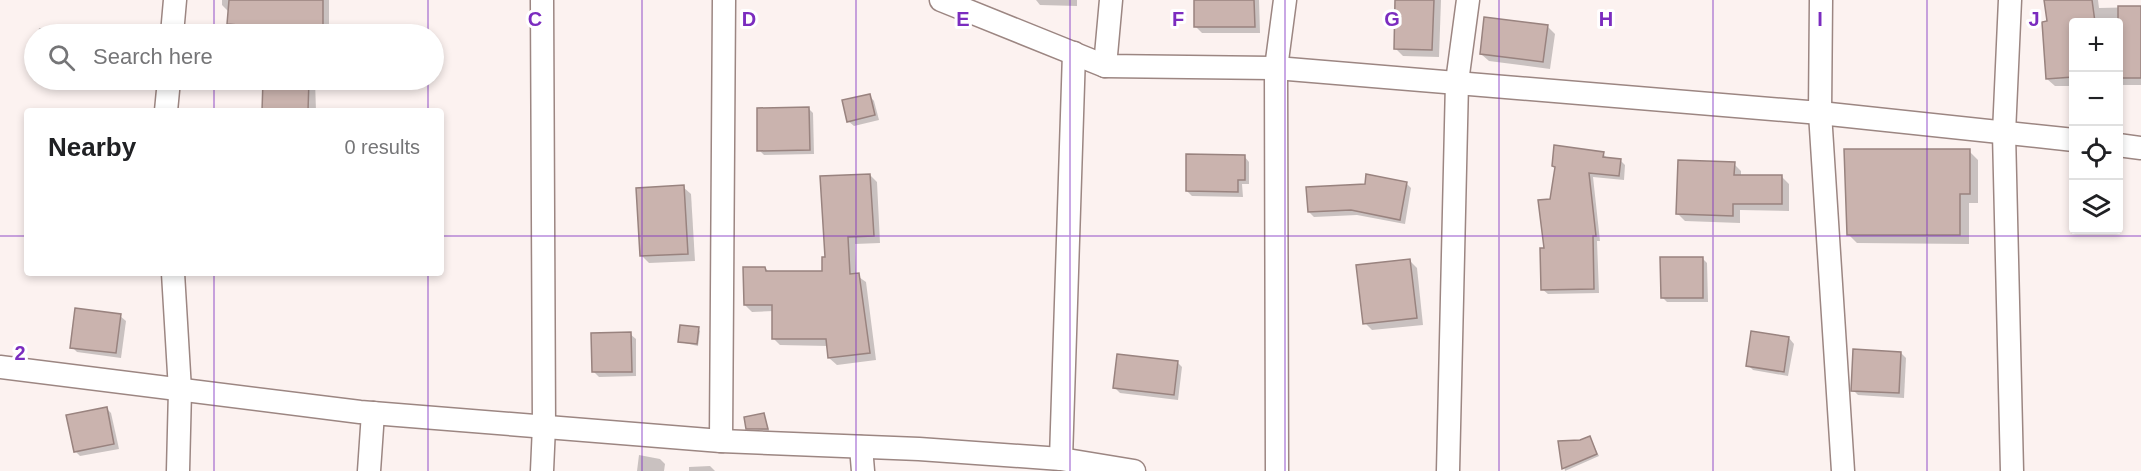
<!DOCTYPE html>
<html lang="en">
<head>
<meta charset="utf-8">
<style>
  :root { --surface:#fff; --page:#f2f2f2; --text:#202124; --muted:#757577; --line:#e0e0e0 }
  body { margin:0; font-family:Helvetica,sans-serif; background:var(--page); color:var(--text) }
  .controls { position:absolute; right:18px; top:18px; display:grid; overflow:hidden; border-radius:6px; box-shadow:0 3px 9px #0003 }
  .controls button { width:54px; height:54px; display:grid; place-items:center; padding:0; border:0; border-bottom:2px solid var(--line); background:var(--surface); color:var(--text); font:30px sans-serif }
  .list { margin:0; padding:0; list-style:none }
  h2 { display:flex; justify-content:space-between; align-items:center; height:78px; margin:0; padding:0 24px; font-size:26px }
  h2 small { font-size:20px; font-weight:400; color:var(--muted) }
  .icon { flex:none; width:33px; height:33px; fill:none; stroke:currentColor; stroke-width:2; stroke-linecap:round; stroke-linejoin:round }
  .map { position:relative; flex:none; width:2141px; height:471px; overflow:hidden }
  .search { position:absolute; background:var(--surface); box-shadow:0 3px 9px #0003; left:24px; top:24px; width:420px; height:66px; display:flex; align-items:center; gap:15px; box-sizing:border-box; padding:0 21px; border-radius:33px; color:var(--muted); font-size:22px }
  .panel { position:absolute; background:var(--surface); box-shadow:0 3px 9px #0003; left:24px; top:108px; width:420px; height:168px; border-radius:6px }
  .map>svg:first-child { display:block }
  .shadow { fill:#0003 }
  .building { fill:#cab3ae; stroke:#99837f; stroke-width:1.5 }
  .lines { fill:none; stroke-linecap:round; stroke-linejoin:round }
  .street-casing { stroke:#9c8682; stroke-width:25 }
  .street { stroke:#fff; stroke-width:22 }
  .grid { fill:none; stroke:#7b2cbf; stroke-width:1.5; stroke-opacity:0.55 }
  .grid-label { font-size:20px; text-anchor:middle; font-weight:bold; fill:#7b2cbf; stroke:#fff; stroke-width:6; stroke-linejoin:round; paint-order:stroke }
</style>
</head>
<body>
<div class="map">
<svg width="2141" height="471" viewBox="0 0 2141 471">
  <rect width="100%" height="100%" fill="#fcf2f0"/>
  <g class="shadow">
    <polygon points="222,0 340,0 329,0 329,34 274,34 235,30 229,23 229,12 222,5"/>
    <polygon points="1036,0 1077,0 1077,6 1040,5"/>
    <polygon points="1195,0 1259,0 1260,33 1202,33 1195,26"/>
    <polygon points="1397,0 1441,0 1439,57 1403,56 1395,48"/>
    <polygon points="2046,0 2098,0 2099,8 2141,7 2141,85 2118,85 2118,22 2074,22 2074,86 2055,86 2047,79 2049,23"/>
    <polygon points="1547,26 1555,34 1550,69 1489,61 1481,54"/>
    <polygon points="39,28 80,30 85,34 38,34"/>
    <polygon points="264,80 315,80 316,111 263,111"/>
    <polygon points="869,95 874,101 879,120 854,126 848,121"/>
    <polygon points="808,108 813,113 814,154 764,155 759,150"/>
    <polygon points="1969,151 1978,160 1978,203 1969,203 1969,244 1857,243 1848,234"/>
    <polygon points="1603,154 1608,159 1620,160 1625,165 1624,180 1593,177 1600,241 1597,241 1599,293 1548,294 1542,289 1556,168 1553,166"/>
    <polygon points="1244,156 1249,162 1249,184 1242,184 1243,197 1192,196 1187,191"/>
    <polygon points="1734,164 1741,171 1741,177 1782,177 1789,184 1789,211 1740,210 1740,223 1685,221 1678,214"/>
    <polygon points="870,175 877,182 880,243 855,244 856,275 866,282 876,360 837,365 829,358 828,346 780,345 773,338 773,311 752,312 745,305 765,268 769,272 824,273 826,259"/>
    <polygon points="1406,183 1411,188 1405,224 1357,215 1314,217 1309,212"/>
    <polygon points="683,187 691,194 695,261 649,263 642,256"/>
    <polygon points="1702,258 1707,263 1708,302 1667,302 1662,297"/>
    <polygon points="1409,260 1417,268 1423,325 1372,330 1365,323"/>
    <polygon points="75,273 127,273 127,276"/>
    <polygon points="120,316 126,321 121,358 77,352 72,347"/>
    <polygon points="698,329 700,331 698,346 680,342"/>
    <polygon points="630,334 636,339 636,376 599,377 594,372"/>
    <polygon points="1789,338 1794,344 1788,376 1753,370 1748,365"/>
    <polygon points="1901,353 1906,358 1904,398 1858,395 1853,390"/>
    <polygon points="1177,362 1182,367 1178,400 1120,393 1115,388"/>
    <polygon points="106,408 111,413 119,449 80,456 75,451"/>
    <polygon points="764,414 769,431 748,428"/>
    <polygon points="1590,438 1599,456 1565,471 1560,442 1580,442"/>
    <polygon points="639,455 660,459 665,464 664,471 637,471"/>
    <polygon points="710,466 715,471 689,471 689,467"/>
  </g>
  <g class="building">
    <polygon points="229,0 323,0 323,34 273,34 273,28 227,24"/>
    <polygon points="1194,0 1254,0 1255,27 1194,27"/>
    <polygon points="1395,0 1434,0 1432,50 1394,49"/>
    <polygon points="2044,0 2092,0 2095,22 2073,22 2073,77 2046,79 2042,22 2047,21"/>
    <rect x="2118" y="6" width="23" height="72"/>
    <polygon points="1484,17 1548,25 1543,62 1480,54"/>
    <polygon points="263,80 309,80 308,111 262,111"/>
    <polygon points="870,94 875,115 847,122 842,100"/>
    <polygon points="809,107 810,150 757,151 757,108"/>
    <polygon points="1554,145 1604,152 1603,157 1621,159 1619,176 1589,173 1596,236 1593,236 1594,289 1541,290 1540,248 1544,248 1538,200 1550,199 1555,167 1552,166"/>
    <polygon points="1844,149 1970,149 1970,194 1960,194 1960,235 1847,235"/>
    <polygon points="1186,154 1245,155 1245,180 1238,180 1238,192 1186,191"/>
    <polygon points="1678,160 1735,162 1734,175 1782,175 1782,204 1733,204 1733,216 1676,214"/>
    <polygon points="870,174 874,236 848,237 850,274 859,273 870,353 828,358 826,339 772,339 772,305 744,305 743,267 765,267 766,271 822,271 822,257 825,257 820,176"/>
    <polygon points="1366,174 1407,182 1400,220 1351,210 1308,212 1306,187 1365,184"/>
    <polygon points="684,185 688,254 640,256 636,188"/>
    <polygon points="1660,257 1703,257 1703,298 1661,298"/>
    <polygon points="1410,259 1417,318 1363,324 1356,265"/>
    <polygon points="75,308 121,314 116,353 70,348"/>
    <polygon points="680,325 699,327 697,344 678,342"/>
    <polygon points="1751,331 1789,337 1784,372 1746,366"/>
    <polygon points="631,332 632,372 592,372 591,333"/>
    <polygon points="1853,349 1901,352 1899,393 1851,391"/>
    <polygon points="1117,354 1178,361 1174,395 1113,388"/>
    <polygon points="107,407 114,444 74,452 66,415"/>
    <polygon points="764,413 768,429 746,429 744,417"/>
    <polygon points="1590,436 1597,454 1562,469 1558,441 1580,440"/>
  </g>
  <g class="lines">
    <g class="street-casing">
      <g id="street">
        <polyline points="542,0 544,426 542,471"/>
        <polyline points="941,0 1105,66 1276,68 1820,113 2074,140"/>
        <polyline points="1821,0 1820,113 1843,471"/>
        <polyline points="2010,0 2004,133 2012,471"/>
        <polyline points="172,34 175,0"/>
        <polyline points="1105,66 1111,0"/>
        <polyline points="166,111 169,80"/>
        <polyline points="2118,145 2141,148"/>
        <polyline points="173,273 180,390 178,471"/>
        <polyline points="0,367 360,412 721,441 919,449 1061,459 1134,471"/>
        <polyline points="721,441 724,0"/>
        <polyline points="861,447 863,471"/>
        <polyline points="1061,459 1074,53"/>
        <polyline points="369,471 373,413"/>
        <polyline points="1277,471 1276,68 1285,0"/>
        <polyline points="1448,471 1457,82 1468,0"/>
      </g>
    </g>
    <use href="#street" class="street"/>
  </g>
  <path class="grid" d="M214,0V34M428,0V34M642,0V471M856,0V471M1070,0V471M1285,0V471M1499,0V471M1713,0V471M1927,0V471M214,80V111M428,80V111M0,236H27M441,236H2141M214,273V471M428,273V471"/>
  <g class="grid-label">
    <text x="535" y="26">C</text>
    <text x="749" y="26">D</text>
    <text x="963" y="26">E</text>
    <text x="1178" y="26">F</text>
    <text x="1392" y="26">G</text>
    <text x="1606" y="26">H</text>
    <text x="1820" y="26">I</text>
    <text x="2034" y="26">J</text>
    <text x="20" y="360">2</text>
  </g>
</svg>
<div class="controls">
<button>+</button>
<button>−</button>
<button><svg class="icon" aria-label="locate" viewBox="0 0 24 24"><circle cx="12" cy="12" r="6"/><path d="M12 2v4M12 18v4M2 12h4M18 12h4"/></svg></button>
<button><svg class="icon" aria-label="layers" viewBox="0 0 24 24"><path d="M12 4l9 5-9 5-9-5zM3 14l9 5 9-5"/></svg></button>
</div>
<div class="search"><svg class="icon" aria-label="search" viewBox="0 0 24 24"><circle cx="10" cy="10" r="6"/><path d="M15 15l6 6"/></svg>Search here</div>
<section class="panel">
<h2>Nearby<small>0 results</small></h2>
<ul class="list">
</ul>
</section>
</div>
</body>
</html>
